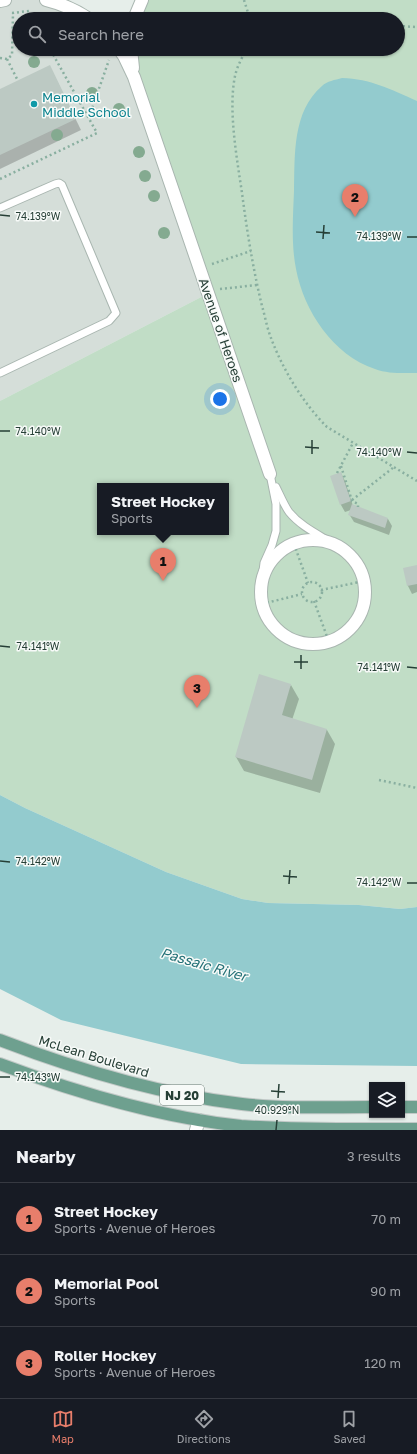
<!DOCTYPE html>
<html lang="en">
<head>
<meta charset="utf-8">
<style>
  :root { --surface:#171b24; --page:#242831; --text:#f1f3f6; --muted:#9ea1a6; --line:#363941; --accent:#e87e6b }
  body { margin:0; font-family:"Golos Text",sans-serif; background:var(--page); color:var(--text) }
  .controls { position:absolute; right:12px; bottom:12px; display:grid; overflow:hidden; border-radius:0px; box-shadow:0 1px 3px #0004 }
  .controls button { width:36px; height:36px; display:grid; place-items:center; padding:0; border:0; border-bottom:1px solid var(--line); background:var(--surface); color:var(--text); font:20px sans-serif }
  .you { position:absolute; left:220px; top:399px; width:14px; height:14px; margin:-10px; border:3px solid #fff; border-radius:50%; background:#1a73e8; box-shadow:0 0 0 6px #1a73e833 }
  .badge { display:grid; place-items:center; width:26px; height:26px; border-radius:50%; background:var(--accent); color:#111; font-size:13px; font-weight:700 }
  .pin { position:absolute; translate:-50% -33px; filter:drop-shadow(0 1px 2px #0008) }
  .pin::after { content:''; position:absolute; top:21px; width:14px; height:12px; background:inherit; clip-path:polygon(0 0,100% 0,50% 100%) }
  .popup { position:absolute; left:97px; top:483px; width:132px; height:52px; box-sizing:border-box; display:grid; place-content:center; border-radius:0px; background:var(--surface); filter:drop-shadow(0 1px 3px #0005); font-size:13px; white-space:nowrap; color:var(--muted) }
  .popup b { font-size:15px; color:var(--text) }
  .popup::after { content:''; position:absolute; left:50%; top:100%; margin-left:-8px; border:8px solid transparent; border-top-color:var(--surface) }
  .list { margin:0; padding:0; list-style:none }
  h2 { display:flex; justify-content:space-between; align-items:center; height:52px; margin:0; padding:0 16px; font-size:17px }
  h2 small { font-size:13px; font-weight:400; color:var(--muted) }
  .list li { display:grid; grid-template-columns:26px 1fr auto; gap:12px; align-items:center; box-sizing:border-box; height:72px; padding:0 16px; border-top:1px solid var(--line) }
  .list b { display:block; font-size:15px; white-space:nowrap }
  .list p { margin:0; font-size:13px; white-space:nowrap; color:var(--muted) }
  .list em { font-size:13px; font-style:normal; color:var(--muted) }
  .icon { flex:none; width:22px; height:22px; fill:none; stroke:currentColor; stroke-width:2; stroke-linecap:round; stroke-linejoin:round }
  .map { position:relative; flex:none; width:417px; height:1130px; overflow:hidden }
  .search { position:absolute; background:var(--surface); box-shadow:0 1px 3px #0004; left:12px; right:12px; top:12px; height:44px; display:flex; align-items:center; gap:10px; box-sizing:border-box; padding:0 14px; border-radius:22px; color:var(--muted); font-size:15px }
  .sheet { height:268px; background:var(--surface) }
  nav { display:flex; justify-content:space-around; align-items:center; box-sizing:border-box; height:56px; border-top:1px solid var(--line); background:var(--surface); font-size:11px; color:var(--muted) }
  nav a { display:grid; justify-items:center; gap:2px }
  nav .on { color:var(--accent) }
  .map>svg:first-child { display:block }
  .built { fill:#d5ded9 }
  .green { fill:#c1ddc6; fill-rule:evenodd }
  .water { fill:#93cbce }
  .shadow { fill:#0003 }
  .building { fill:#bcc9c3 }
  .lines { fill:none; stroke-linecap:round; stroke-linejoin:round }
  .lane-casing { stroke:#a9b6b0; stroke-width:9 }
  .street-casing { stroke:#a9b6b0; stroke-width:14 }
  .primary-casing { stroke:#c2c9c7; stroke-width:14 }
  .path { stroke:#89afa0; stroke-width:2.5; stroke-dasharray:2 3; stroke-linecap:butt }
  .lane { stroke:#fff; stroke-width:7 }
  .street { stroke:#fff; stroke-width:12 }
  .primary { stroke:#6ea08f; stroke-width:12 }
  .tree { fill:#84aa90 }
  .ticks { fill:none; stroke:#263f36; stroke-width:1.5 }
  .culture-dot { fill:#0f9aa8; stroke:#f7faf8; stroke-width:1.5 }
  .labels { text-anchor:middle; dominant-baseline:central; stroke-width:3; stroke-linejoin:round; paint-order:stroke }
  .shield { fill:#f7faf8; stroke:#657770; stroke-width:1 }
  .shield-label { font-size:12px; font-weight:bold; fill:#263f36 }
  .culture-label { font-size:13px; fill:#0d838f; stroke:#f7faf8; text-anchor:start }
  .street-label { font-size:13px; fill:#263f36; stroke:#f7faf8 }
  .water-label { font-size:14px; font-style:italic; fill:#247177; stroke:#f7faf8 }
  .ticks-label { font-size:10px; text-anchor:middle; fill:#263f36; stroke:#f7faf8; stroke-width:3; stroke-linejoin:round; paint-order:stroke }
</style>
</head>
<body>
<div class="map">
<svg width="417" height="1130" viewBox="0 0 417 1130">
  <rect width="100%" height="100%" fill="#e6eeea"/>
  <polygon class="built" points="5,0 46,0 89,19 19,19 19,49 119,49 209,293 0,401 0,1"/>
  <path class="green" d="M142,0H417V907L400,909L359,905L268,903L242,899L166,872L25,808L0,795V401L209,293L134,77L131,49H398V19H134ZM100,486H226V532H100Z"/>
  <g class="water">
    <path d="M342,78C371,79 390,89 417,101V373C403,373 388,374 375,369C333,355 304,311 296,269C291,244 293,216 294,191C295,155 292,112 322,86C327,81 335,80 342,78Z"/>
    <polygon points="0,795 25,808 166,872 242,899 268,903 359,905 400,909 417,907 417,1066 241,1064 61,1020 0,989"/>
  </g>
  <g class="shadow">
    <polygon points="50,67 81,130 0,169 0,90"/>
    <polygon points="341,473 345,481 353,506 388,519 392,526 389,535 354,522 349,514 351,510 345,512 341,505"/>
    <polygon points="417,566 417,592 412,594 408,586 404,569"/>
    <polygon points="291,685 299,699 292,720 327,730 335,744 320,793 244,771 236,757"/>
  </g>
  <g class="building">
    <polygon points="50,65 76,119 0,155 0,89"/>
    <polygon points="341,472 351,501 340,505 330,476"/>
    <polygon points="352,504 388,518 385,528 348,515"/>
    <polygon points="417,565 417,584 407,586 403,568"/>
    <polygon points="259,674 291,684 282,715 327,729 312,780 235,757"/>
  </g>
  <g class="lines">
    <g class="lane-casing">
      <g id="lane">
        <polyline points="0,208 55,184 59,183 62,185 116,313 109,321 0,373"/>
        <path d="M276,487C280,495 284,505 289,512C302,528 322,536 338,547"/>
        <polyline points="261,587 264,563 272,545 276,531 276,504 270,474"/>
      </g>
    </g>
    <g class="street-casing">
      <g id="street">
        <path d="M46,0C62,4 76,10 89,19"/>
        <polyline points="0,1 5,0"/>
        <polyline points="134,19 142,0"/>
        <polyline points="119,49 124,56 134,77 270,474"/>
        <polyline points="131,49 133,68"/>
        <circle cx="313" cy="592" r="52"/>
        <polyline points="196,1130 199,1120"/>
      </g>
    </g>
    <g class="primary-casing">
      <g id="primary">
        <path d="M0,1040C78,1070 158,1094 242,1104C285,1109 329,1107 372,1107"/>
        <path d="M0,1064C78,1093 158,1117 241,1126C299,1130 358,1129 417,1129"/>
        <polyline points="402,1107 417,1107"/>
      </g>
    </g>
    <g class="path">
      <polyline points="244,0 250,19"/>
      <polyline points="12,13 29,11 34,19"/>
      <polyline points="398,26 417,27"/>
      <path d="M248,49C242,56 237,67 235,76C228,110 237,159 242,193C247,231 253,269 262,306C265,316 267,328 271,338C283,370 303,403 327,427L417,481"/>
      <polyline points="0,58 7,59 12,55 13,13"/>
      <polyline points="7,59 18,81"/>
      <polyline points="89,117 109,60"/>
      <polyline points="0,179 97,133 50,49"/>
      <polyline points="212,264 251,251"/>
      <polyline points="220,289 257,285"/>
      <polyline points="341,466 352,501 358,504 358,507"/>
      <polyline points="337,473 353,443"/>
      <polyline points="352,500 394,467"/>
      <polyline points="294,544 308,583"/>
      <circle cx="312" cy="592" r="10"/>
      <polyline points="321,590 364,581"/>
      <polyline points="314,601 329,642"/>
      <polyline points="262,604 302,594"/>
      <polyline points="379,780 417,788"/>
    </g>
    <use href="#lane" class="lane"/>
    <use href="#street" class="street"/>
    <use href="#primary" class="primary"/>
  </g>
  <g class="tree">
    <circle cx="34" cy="62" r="6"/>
    <circle cx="92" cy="93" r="6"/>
    <circle cx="119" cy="109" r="6"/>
    <circle cx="57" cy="135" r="6"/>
    <circle cx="139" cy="152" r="6"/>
    <circle cx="145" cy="176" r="6"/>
    <circle cx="154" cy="196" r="6"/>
    <circle cx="164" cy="233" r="6"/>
  </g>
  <path class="ticks" d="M0,215L10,216M316,232L330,233M407,237H417M323,239L324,225M0,431H10M305,447L319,448M407,452L417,453M312,454V440M0,646L10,647M294,662H308M407,667L417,668M301,669V655M0,861L10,862M283,876L297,877M407,883H417M289,884L290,870M0,1077H10M271,1091L285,1092M278,1098L279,1084M276,1130L277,1120"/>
  <circle class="culture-dot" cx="34" cy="104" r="4"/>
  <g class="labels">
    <rect class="shield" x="160" y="1085" width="44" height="20" rx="3"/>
    <g class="shield-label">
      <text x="182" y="1095">NJ 20</text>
    </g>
    <g class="culture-label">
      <text x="42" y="97">Memorial<tspan x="42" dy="15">Middle School</tspan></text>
    </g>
    <g class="street-label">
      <text transform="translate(221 330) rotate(71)">Avenue of Heroes</text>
      <text transform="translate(94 1056) rotate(17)">McLean Boulevard</text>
    </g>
    <g class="water-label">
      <text transform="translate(204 964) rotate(16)">Passaic River</text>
    </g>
  </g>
  <g class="ticks-label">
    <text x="38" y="220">74.139°W</text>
    <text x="379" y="240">74.139°W</text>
    <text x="38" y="435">74.140°W</text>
    <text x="379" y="456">74.140°W</text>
    <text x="38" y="650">74.141°W</text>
    <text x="379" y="671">74.141°W</text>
    <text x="38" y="865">74.142°W</text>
    <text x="379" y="886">74.142°W</text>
    <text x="38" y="1081">74.143°W</text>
    <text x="277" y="1114">40.929°N</text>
  </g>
</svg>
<div class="controls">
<button><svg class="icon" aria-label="layers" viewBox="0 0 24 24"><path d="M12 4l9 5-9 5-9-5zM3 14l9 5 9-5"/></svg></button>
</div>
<div class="you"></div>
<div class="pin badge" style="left:163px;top:581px">1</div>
<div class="popup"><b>Street Hockey</b>Sports</div>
<div class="pin badge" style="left:355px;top:217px">2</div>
<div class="pin badge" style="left:197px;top:708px">3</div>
<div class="search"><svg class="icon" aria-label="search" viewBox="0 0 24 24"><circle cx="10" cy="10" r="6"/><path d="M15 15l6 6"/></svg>Search here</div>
</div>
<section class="sheet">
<h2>Nearby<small>3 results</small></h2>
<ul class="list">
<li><span class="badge">1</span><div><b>Street Hockey</b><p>Sports · Avenue of Heroes</p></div><em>70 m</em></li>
<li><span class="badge">2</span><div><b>Memorial Pool</b><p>Sports</p></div><em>90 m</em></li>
<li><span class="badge">3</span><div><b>Roller Hockey</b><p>Sports · Avenue of Heroes</p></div><em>120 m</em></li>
</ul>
</section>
<nav>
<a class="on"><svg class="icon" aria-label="map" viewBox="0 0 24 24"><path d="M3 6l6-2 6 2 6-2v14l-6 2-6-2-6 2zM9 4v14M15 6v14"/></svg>Map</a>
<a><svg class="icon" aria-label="directions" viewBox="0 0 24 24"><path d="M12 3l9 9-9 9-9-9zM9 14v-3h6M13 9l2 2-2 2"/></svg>Directions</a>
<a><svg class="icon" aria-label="saved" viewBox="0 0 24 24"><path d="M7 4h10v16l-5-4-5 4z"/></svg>Saved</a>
</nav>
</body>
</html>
